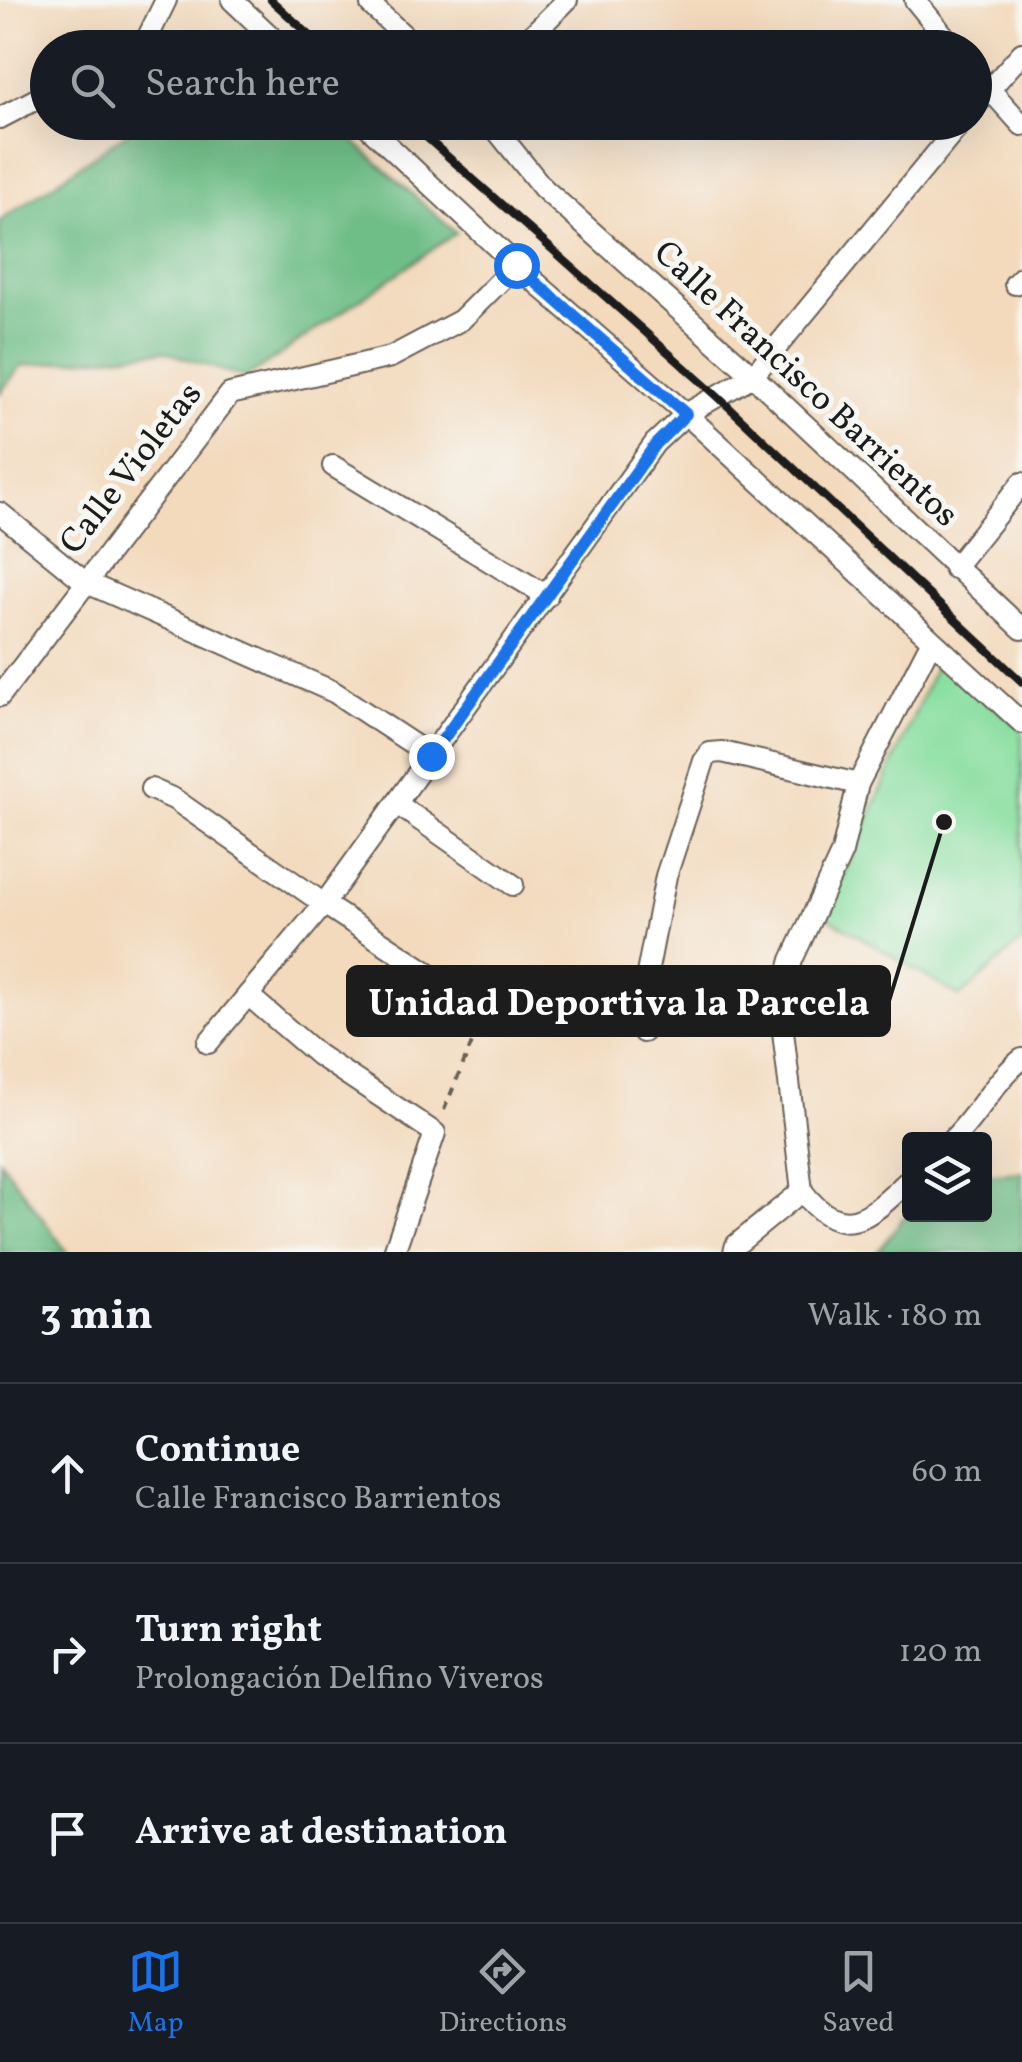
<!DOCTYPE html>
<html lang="en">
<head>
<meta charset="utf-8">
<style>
  :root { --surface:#171b24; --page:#242831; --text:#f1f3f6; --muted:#9ea1a6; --line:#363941; --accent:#1a73e8 }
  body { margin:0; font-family:Vollkorn,serif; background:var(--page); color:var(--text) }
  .controls { position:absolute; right:30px; bottom:30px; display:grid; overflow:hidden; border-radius:10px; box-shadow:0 10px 40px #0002 }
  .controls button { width:90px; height:90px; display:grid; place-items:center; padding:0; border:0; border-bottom:2px solid var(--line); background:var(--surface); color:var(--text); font:50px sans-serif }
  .stop { position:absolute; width:30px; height:30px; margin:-22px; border:8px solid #1a73e8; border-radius:50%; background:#fff }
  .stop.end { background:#1a73e8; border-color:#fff; box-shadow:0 2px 10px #0008 }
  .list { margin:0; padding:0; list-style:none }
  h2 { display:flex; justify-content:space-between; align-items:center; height:130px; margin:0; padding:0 40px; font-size:42px }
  h2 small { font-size:32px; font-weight:400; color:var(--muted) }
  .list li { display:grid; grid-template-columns:65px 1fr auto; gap:30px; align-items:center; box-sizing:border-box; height:180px; padding:0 40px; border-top:2px solid var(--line) }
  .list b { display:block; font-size:38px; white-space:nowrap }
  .list p { margin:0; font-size:32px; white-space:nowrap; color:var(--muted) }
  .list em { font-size:32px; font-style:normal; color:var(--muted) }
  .icon { flex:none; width:55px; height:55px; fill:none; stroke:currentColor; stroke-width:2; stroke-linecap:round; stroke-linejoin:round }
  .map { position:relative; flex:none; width:1022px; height:1252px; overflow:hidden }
  .search { position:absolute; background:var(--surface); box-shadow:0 10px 40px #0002; left:30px; right:30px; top:30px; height:110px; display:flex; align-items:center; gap:25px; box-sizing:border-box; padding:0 35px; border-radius:55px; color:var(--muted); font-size:38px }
  .sheet { height:670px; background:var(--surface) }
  nav { display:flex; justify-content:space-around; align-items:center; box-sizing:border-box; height:140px; border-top:2px solid var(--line); background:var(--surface); font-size:28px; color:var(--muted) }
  nav a { display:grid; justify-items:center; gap:5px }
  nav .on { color:var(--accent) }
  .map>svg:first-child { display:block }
  .green { fill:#8adfa1; stroke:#537e5e; stroke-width:2.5 }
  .forest { fill:#6fbe87; stroke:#466d52; stroke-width:2.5 }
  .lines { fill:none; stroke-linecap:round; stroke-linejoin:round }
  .minor-casing { stroke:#675e54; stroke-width:24 }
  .path { stroke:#675e54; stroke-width:4; stroke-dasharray:8 8; stroke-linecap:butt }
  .minor { stroke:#fff; stroke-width:20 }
  .rail { stroke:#1c1c1c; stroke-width:8 }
  .route { stroke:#1a73e8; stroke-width:12 }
  .labels { text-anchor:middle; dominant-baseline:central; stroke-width:10; stroke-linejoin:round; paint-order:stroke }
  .street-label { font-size:35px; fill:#1c1c1c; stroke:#f6f6f2 }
  .leader { fill:none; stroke:#1c1c1c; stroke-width:4 }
  .callout-dot { fill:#1c1c1c; stroke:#f6f6f2; stroke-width:4 }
  .callout { fill:#1c1c1c; stroke:#1c1c1c; stroke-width:4 }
  .callout-label { font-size:38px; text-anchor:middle; font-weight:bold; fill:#fff }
</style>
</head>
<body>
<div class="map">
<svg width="1022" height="1252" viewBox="0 0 1022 1252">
  <rect width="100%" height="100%" fill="#f6f6f2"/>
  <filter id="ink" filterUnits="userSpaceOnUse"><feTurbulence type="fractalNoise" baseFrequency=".01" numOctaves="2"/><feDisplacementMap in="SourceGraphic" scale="20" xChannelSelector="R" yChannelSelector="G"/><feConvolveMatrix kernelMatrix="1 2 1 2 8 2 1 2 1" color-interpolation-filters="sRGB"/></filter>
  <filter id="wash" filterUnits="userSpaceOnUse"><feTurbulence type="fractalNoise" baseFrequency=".0048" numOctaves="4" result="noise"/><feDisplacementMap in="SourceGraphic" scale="40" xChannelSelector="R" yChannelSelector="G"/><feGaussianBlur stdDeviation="2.25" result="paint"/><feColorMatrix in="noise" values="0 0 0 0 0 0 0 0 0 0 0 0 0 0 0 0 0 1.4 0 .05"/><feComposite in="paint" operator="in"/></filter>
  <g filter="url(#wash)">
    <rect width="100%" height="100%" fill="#f3dabd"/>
    <polygon class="green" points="939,658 1022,729 1022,941 960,997 826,916"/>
    <g class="forest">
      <polygon points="333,123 456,233 246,378 163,351 21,366 0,393 0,221 141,123"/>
      <polygon points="0,1160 67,1252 0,1252"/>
      <polygon points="1022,1172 1022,1252 877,1252 909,1211 910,1214 984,1214 985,1175"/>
    </g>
  </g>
  <g filter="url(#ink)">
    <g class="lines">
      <g class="minor-casing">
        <g id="minor">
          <polyline points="232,0 283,48"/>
          <polyline points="371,0 371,5 417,48"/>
          <polyline points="915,0 954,48"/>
          <polyline points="135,48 145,43 166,0"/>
          <polyline points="519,48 567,0"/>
          <polyline points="974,72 1022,125"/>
          <polyline points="974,107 1022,53"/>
          <polyline points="0,118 48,93"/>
          <polyline points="363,122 516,265 686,414 1022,723"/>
          <polyline points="490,122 543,188 753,376 1022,629"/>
          <polyline points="1015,284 1022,277"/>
          <polyline points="333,466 547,596"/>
          <polyline points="0,513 85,582 334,692 431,756"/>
          <polyline points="954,568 1022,483"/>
          <polyline points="0,696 230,394 391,357 461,320 516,265"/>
          <polyline points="151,789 174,799 324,904 485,1010"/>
          <polyline points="397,804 513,885"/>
          <polyline points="248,995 318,1055 435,1133 394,1252"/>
          <polyline points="643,1032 646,979 666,876 704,761 710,753 722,752 858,784"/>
          <polyline points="208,1043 324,904 655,443 686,414 753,376 962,122"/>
          <path d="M952,1140C978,1115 994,1081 1022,1059"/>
          <path d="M910,1179C871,1216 844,1245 802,1191L782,1023L783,993L792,960L842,852L858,784L931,642"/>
          <polyline points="734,1252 736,1245 802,1191"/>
        </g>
      </g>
      <polyline class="path" points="444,1110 477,1031"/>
      <use href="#minor" class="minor"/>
      <g class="rail">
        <polyline points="271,0 324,48"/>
        <polyline points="409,122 717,396 1022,682"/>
      </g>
    </g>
  </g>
  <g class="lines" filter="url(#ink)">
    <polyline class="route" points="431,756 656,444 686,414 516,265"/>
  </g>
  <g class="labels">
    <g class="street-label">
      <text transform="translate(805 385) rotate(43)">Calle Francisco Barrientos</text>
      <text transform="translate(132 469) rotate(-52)">Calle Violetas</text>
    </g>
  </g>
  <path class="leader" d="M944 822L889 1001"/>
  <circle class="callout-dot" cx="944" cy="822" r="10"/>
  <rect class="callout" x="348" y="967" width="541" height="68" rx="10"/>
  <g class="callout-label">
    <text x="619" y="1015">Unidad Deportiva la Parcela</text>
  </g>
</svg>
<div class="controls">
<button><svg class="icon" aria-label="layers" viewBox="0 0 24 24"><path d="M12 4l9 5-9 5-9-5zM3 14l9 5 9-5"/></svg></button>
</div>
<div class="stop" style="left:516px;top:265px"></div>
<div class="stop end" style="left:431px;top:756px"></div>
<div class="search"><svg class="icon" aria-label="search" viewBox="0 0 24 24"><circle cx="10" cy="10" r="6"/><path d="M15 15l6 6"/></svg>Search here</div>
</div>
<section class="sheet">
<h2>3 min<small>Walk · 180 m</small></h2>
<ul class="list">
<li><svg class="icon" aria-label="ahead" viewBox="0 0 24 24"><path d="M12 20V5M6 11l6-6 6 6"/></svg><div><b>Continue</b><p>Calle Francisco Barrientos</p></div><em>60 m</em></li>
<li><svg class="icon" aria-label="right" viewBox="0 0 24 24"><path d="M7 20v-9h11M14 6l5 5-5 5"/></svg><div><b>Turn right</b><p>Prolongación Delfino Viveros</p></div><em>120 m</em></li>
<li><svg class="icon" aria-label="arrive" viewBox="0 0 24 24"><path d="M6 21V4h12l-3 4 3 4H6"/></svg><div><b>Arrive at destination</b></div></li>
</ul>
</section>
<nav>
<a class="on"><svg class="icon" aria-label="map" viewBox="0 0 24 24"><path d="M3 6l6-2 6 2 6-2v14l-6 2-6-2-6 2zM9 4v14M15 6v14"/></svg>Map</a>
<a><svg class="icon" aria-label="directions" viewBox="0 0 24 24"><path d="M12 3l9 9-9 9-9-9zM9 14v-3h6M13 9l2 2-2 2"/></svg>Directions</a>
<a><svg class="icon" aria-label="saved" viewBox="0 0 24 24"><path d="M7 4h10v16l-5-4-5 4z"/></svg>Saved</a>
</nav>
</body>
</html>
